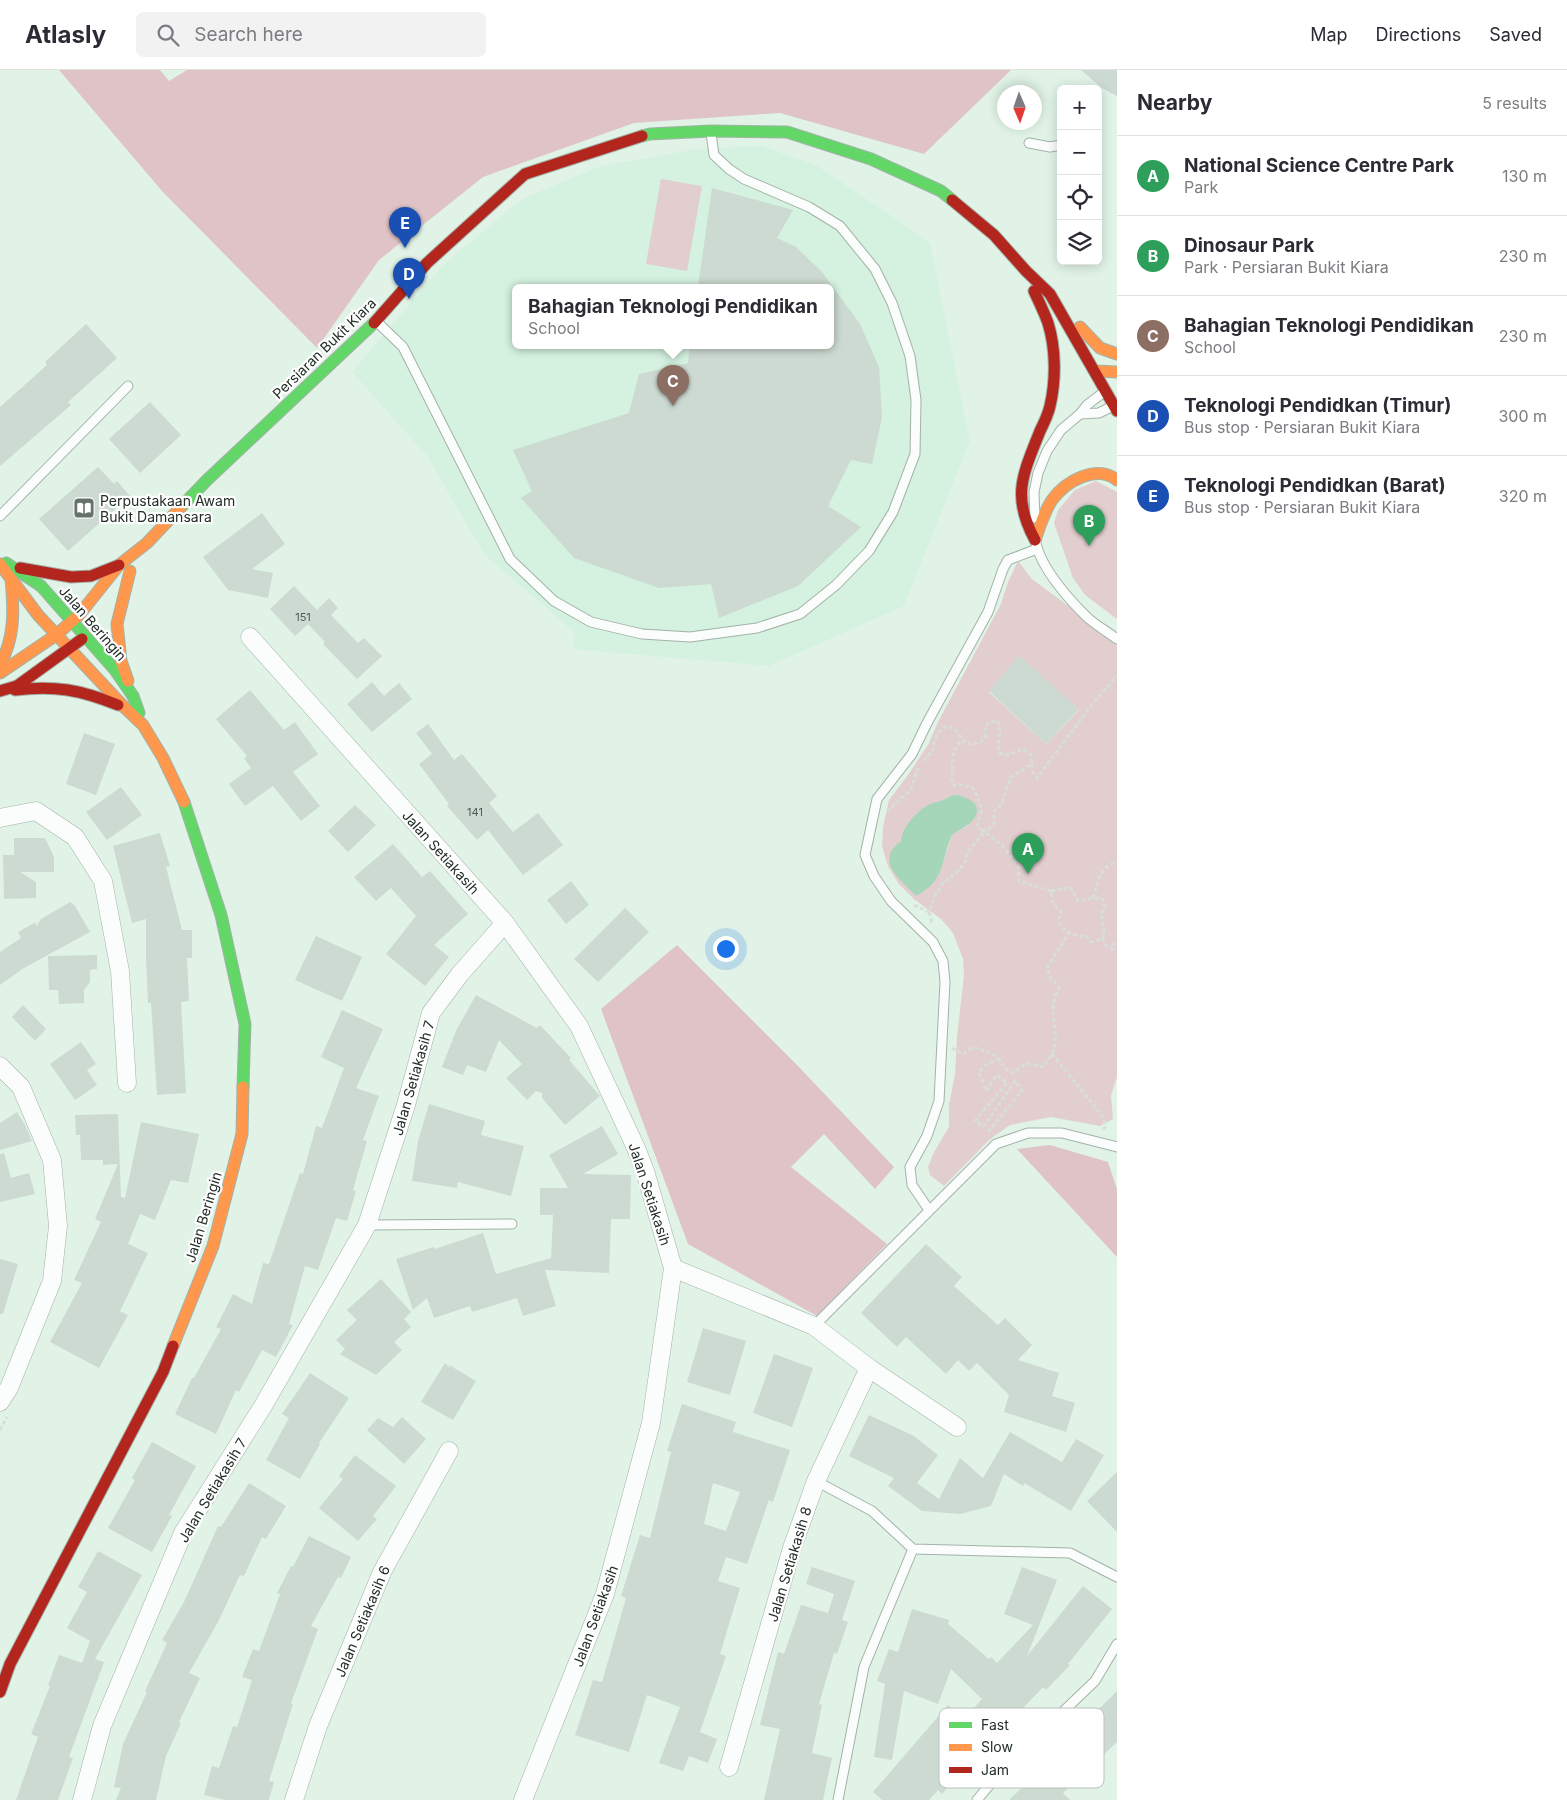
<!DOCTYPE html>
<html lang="en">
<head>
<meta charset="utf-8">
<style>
  :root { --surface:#fff; --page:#f2f2f3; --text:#2b2b33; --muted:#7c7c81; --line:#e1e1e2; --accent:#2563eb }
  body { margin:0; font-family:Inter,sans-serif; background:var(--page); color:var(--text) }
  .controls { position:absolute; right:15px; top:15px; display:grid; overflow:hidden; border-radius:8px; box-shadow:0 2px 12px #0003 }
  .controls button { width:45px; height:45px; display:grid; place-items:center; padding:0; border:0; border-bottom:1px solid var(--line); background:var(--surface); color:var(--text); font:25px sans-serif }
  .compass { position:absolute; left:997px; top:15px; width:45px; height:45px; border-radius:50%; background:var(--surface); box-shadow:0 2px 12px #0003; rotate:178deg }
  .you { position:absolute; left:725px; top:878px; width:18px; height:18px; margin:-12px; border:4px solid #fff; border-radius:50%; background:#1a73e8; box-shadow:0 0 0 8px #1a73e833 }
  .badge { display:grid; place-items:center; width:32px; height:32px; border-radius:50%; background:var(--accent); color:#fff; font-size:16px; font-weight:700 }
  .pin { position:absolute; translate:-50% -41px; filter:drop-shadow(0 1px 2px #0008) }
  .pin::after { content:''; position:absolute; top:26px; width:18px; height:15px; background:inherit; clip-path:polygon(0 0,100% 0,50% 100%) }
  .popup { position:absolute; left:512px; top:214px; width:322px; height:65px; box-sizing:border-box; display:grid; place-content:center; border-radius:8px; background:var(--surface); filter:drop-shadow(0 1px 4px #0005); font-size:16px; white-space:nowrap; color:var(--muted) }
  .popup b { font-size:19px; color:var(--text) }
  .popup::after { content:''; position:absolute; left:50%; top:100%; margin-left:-10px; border:10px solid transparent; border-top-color:var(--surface) }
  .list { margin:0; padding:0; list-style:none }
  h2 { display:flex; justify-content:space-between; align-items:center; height:65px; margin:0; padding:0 20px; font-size:21px }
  h2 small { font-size:16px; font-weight:400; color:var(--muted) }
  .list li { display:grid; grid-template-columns:32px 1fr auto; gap:15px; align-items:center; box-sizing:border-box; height:80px; padding:0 20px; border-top:1px solid var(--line) }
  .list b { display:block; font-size:19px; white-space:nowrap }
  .list p { margin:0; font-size:16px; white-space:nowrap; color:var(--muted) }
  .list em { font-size:16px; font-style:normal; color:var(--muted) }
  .icon { flex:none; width:28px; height:28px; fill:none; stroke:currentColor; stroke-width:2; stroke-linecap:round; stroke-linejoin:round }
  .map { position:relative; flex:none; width:1117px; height:1730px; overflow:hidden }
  header { display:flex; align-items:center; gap:30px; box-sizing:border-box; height:70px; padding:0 25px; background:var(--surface); border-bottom:1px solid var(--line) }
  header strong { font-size:24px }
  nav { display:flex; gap:28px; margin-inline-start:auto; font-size:18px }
  .search { width:350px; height:45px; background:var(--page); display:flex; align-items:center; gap:12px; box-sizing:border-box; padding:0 18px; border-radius:8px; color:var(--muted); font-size:19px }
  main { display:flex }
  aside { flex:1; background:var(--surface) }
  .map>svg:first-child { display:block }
  .built { fill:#d4f2df; fill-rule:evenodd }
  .green { fill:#e2cecf; fill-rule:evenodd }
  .forest { fill:#dfc3c7 }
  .water { fill:#a6d6b9 }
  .building { fill:#ccdad1; fill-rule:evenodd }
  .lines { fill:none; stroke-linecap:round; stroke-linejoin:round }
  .lane-casing { stroke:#a3b2a8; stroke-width:11 }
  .street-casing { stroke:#a3b2a8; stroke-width:19 }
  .fast-casing { stroke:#a3b2a8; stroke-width:13 }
  .slow-casing { stroke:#a3b2a8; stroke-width:13 }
  .jam-casing { stroke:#a3b2a8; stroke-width:13 }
  .path { stroke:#d8deda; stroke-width:3; stroke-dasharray:4 2.5; stroke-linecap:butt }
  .lane { stroke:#fafdfb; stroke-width:9 }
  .street { stroke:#fafdfb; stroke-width:18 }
  .fast { stroke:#63d668; stroke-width:11 }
  .slow { stroke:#ff974d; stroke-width:11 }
  .jam { stroke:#b3261e; stroke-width:11 }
  .labels { text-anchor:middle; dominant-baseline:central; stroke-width:4.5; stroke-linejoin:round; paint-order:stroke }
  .number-label { font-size:11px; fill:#4e5b52 }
  .street-label { font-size:14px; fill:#222e26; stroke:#fefefe }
  .poi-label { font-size:14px; fill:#222e26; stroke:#fefefe; text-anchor:start }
  .key { fill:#fefefe; stroke:#bcc0bd; stroke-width:1 }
  .key-label { font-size:14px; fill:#222e26 }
</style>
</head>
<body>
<header>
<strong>Atlasly</strong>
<div class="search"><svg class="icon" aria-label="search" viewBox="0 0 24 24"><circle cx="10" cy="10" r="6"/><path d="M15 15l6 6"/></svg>Search here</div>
<nav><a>Map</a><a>Directions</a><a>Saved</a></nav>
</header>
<main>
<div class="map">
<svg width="1117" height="1730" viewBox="0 0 1117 1730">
  <rect width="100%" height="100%" fill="#e1f3e7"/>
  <path class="built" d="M761,76L816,95L930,172L970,371L904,536L769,596L572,579L575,563L484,484L427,386L352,302L444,194L522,129L598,97L696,79ZM516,217H830V275H516Z"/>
  <g class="green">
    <polygon points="661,109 702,116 687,201 646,194"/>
    <polygon points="1096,411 1117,422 1117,549 1085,525 1073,508 1054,453 1058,440 1075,420"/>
    <path d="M1018,491L1032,509L1117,572V1007L1111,1025L1113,1049L1100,1056L1051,1047L1010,1055L989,1070L944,1116L930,1105L928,1097L934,1082L949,1057V1035L955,1004L957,967L964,905L963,889L953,863L941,849L915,830L898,813L888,796L882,776L883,757L889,730L908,705L928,675L939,650L1001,534L1008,512ZM1019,586L1079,640L1046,674L989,622ZM952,725L970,754L952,765L940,801L894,777L901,771L915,745L928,735L941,732Z"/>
  </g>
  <g class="forest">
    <polygon points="59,0 160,0 169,11 187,0 1011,0 924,84 780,43 634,53 483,107 379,190 317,278 162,121"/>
    <polygon points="677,875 796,994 894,1097 875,1119 824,1064 791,1097 887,1174 817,1246 688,1174 601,939"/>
    <polygon points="1050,1075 1108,1092 1117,1119 1117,1187 1017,1079"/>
  </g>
  <path class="water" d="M952,725C970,725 988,738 969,754C964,758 957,761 952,765C940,792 946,810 916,826C900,809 874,791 901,771C901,759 918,739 930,734C938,731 944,731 952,725Z"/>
  <g class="building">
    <polygon points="1081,0 1117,0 1117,26 1102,18"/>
    <polygon points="712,118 793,140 777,168 796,177 822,202 860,254 879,297 882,347 872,394 851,390 828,436 861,457 798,516 719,548 711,514 659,518 574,488 521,428 532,421 513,380 629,343 639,304 688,293 690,275 830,275 830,217 698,217"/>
    <polygon points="86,254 117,288 68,332 71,335 0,396 0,337 47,295 45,292"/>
    <polygon points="150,332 181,365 140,403 109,369"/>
    <polygon points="98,397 114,414 117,411 130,426 68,481 39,449"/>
    <polygon points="262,443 285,474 252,499 273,503 268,528 228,520 203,487"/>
    <polygon points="294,516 317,540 329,528 338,538 331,545 358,573 364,568 382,586 357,609 323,574 325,572 308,554 295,566 270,539"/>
    <polygon points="1019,586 1079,639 1046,674 989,621"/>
    <polygon points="372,612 384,626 399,613 412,629 372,662 347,634"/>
    <polygon points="250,620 284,660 295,652 318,684 293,702 320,736 301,751 273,716 245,736 229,714 251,698 244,688 247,686 216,649"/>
    <polygon points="428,654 454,690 462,684 497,726 489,733 513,762 538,743 563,775 523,805 488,760 477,770 447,736 449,734 419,694 432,684 416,663"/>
    <polygon points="84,663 115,674 96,725 66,714"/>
    <polygon points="121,717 142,745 107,770 86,742"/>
    <polygon points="355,735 376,755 348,782 328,761"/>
    <polygon points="160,763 170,796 166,797 182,860 192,860 192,888 187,888 189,931 181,932 186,1023 157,1025 151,933 148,933 146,890 146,849 132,853 113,776"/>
    <polygon points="14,768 45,768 54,787 54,802 20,802 36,812 36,828 4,829 3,785 14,785"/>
    <polygon points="393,774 422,807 430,801 468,844 434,875 449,887 425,916 386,884 416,846 391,818 376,831 354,807"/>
    <polygon points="571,811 589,835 566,854 547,830"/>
    <polygon points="70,832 75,836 90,862 24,898 0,915 0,882 21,868 18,862 36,852 36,857 41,849"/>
    <polygon points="625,838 649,862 598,912 574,889"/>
    <polygon points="316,866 362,887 342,931 295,910"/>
    <polygon points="97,885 97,899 90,900 90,912 84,920 84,933 59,934 58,920 49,920 48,886"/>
    <polygon points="476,925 537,958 540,955 571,988 569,990 600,1026 565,1055 542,1028 542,1023 536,1021 527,1030 506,1008 522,994 499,970 486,1002 467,995 463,1005 442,997 456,961"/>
    <polygon points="23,935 46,959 35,971 12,947"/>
    <polygon points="342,940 383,959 356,1018 379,1026 363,1070 367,1071 353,1120 356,1121 347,1151 336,1148 318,1200 305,1196 289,1254 293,1255 276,1287 262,1280 239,1322 236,1320 216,1364 175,1344 192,1308 194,1308 221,1259 216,1257 233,1224 252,1234 263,1193 269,1194 300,1103 303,1104 316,1056 322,1058 344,998 321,987"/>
    <polygon points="81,972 96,994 87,1000 97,1015 75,1030 50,994"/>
    <polygon points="429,1034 485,1051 481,1065 524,1076 511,1126 458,1112 457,1118 412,1111 418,1071"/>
    <polygon points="17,1042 25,1055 32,1071 0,1080 0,1053"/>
    <polygon points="118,1044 121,1127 125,1128 141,1052 199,1064 188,1113 171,1110 155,1150 140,1144 128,1174 148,1183 120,1241 128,1245 99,1298 50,1272 82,1213 74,1210 101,1152 95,1149 118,1094 103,1095 103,1090 81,1090 80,1065 76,1065 75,1045"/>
    <polygon points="602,1056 618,1084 583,1104 631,1105 630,1149 611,1149 609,1203 545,1200 556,1236 523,1246 517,1228 472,1242 470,1236 434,1248 427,1228 413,1240 396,1189 434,1177 435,1179 483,1163 496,1204 551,1188 553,1145 540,1145 540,1118 568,1118 549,1085"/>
    <polygon points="4,1083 11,1108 29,1103 35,1124 0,1132 0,1084"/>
    <polygon points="926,1174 962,1207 954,1216 998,1255 1005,1248 1032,1275 1018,1290 1059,1303 1052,1326 1075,1333 1066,1362 1004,1342 1009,1325 977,1293 969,1301 958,1290 946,1304 906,1267 897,1277 861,1243"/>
    <polygon points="0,1189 18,1194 3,1244 0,1244"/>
    <polygon points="381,1209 411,1242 404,1249 411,1257 394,1272 402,1280 376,1305 340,1284 345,1279 336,1270 357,1250 347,1240"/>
    <polygon points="703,1258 746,1271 730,1325 687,1312"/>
    <polygon points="774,1284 813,1298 792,1357 753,1343"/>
    <polygon points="445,1293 450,1298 449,1295 476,1311 453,1350 421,1332"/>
    <polygon points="310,1303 349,1328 319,1373 320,1374 300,1409 266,1390 289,1348 282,1344"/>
    <path d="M682,1334L736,1352L733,1362L790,1380L773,1432L769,1430L747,1494L726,1487L718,1511L740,1518L720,1584L726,1586L700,1662L717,1669L708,1693L689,1686L683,1701L659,1693L680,1637L647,1625L629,1682L575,1665L593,1610L602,1612L626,1528L621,1526L640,1465L650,1468L671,1382L667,1381ZM713,1413L740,1422L726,1461L704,1454Z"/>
    <polygon points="869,1345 914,1366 938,1385 917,1413 939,1429 960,1388 983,1408 1010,1362 1062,1392 1076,1369 1104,1385 1071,1441 1024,1413 1023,1416 1004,1404 991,1436 960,1444 922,1441 888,1416 894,1408 849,1386"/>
    <polygon points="402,1347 426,1369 404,1394 367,1360 378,1348 393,1357"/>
    <polygon points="152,1372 196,1396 169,1445 172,1446 152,1482 108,1458 135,1410 132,1408"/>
    <polygon points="355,1385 396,1416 373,1446 377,1449 358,1471 319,1438 343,1409 339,1406"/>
    <polygon points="1117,1402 1117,1462 1087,1431"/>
    <polygon points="249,1413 286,1436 266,1469 262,1467 244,1506 240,1505 219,1550 189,1603 200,1608 179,1652 181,1653 166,1686 156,1730 116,1730 121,1718 114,1717 123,1674 147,1622 145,1621 167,1573 162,1570 184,1532 218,1456 221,1457"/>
    <polygon points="309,1466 351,1487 341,1508 338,1507 311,1556 318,1559 291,1633 293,1634 269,1711 274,1712 269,1730 225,1730 204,1725 212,1696 219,1698 233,1656 237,1657 252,1610 242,1607 253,1579 259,1581 280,1524 277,1523 291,1496 293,1497"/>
    <polygon points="98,1481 142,1505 95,1589 104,1592 69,1687 73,1688 58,1730 16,1730 38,1667 31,1664 50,1616 48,1615 59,1585 82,1593 90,1571 67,1558 87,1522 78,1517"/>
    <polygon points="812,1497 855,1511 842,1550 848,1552 837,1584 834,1583 819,1634 822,1635 812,1683 832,1688 823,1730 764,1730 780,1659 760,1655 778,1582 784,1584 801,1535 828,1543 834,1524 806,1514"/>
    <polygon points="1022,1497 1057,1510 1027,1586 1083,1516 1112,1539 1068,1594 1070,1595 1046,1620 1043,1617 1008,1654 999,1646 960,1690 967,1695 942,1724 938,1720 929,1730 882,1730 873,1722 948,1635 964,1649 982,1629 951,1599 938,1634 904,1621 892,1690 874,1687 885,1614 877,1611 889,1579 898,1582 912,1539 949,1550 948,1554 989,1589 991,1587 997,1593 1033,1555 1004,1544"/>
    <polygon points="1117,1621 1117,1672 1063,1723 1070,1730 1009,1730 1047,1694 1045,1692 1099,1641 1098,1640"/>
  </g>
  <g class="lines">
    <g class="lane-casing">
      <g id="lane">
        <polyline points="1029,73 1050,77 1061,75"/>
        <polyline points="376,251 403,277 510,489 554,531 591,552 642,564 690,567 757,558 800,544 836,515 869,481 893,442 915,384 916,330 910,286 892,233 875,199 840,156 809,137 744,109 729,99 714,85 711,63"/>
        <polyline points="1080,344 1099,343 1113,336"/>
        <polyline points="0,446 128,316"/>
        <polyline points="1035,448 1034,422 1038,403 1047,381 1061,360 1080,344 1087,335 1104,322"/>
        <path d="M1036,473C1041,498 1070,531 1088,548C1097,556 1108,562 1117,569"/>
        <polyline points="929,1140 912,1115 910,1097 927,1066 939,1031 945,912 943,891 933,872 891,831 874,806 865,785 877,729 912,684 927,653 988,542 1003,499 1008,490 1037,479"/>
        <polyline points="367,1155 512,1154"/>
        <polyline points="814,1256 996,1074 1028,1063 1062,1063 1117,1077"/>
        <polyline points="816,1411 872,1441 913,1479 1070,1483 1117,1507"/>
        <polyline points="838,1730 864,1597 913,1479"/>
        <polyline points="977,1730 1002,1700 1095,1611 1117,1574"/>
      </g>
    </g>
    <g class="street-casing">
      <g id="street">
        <polyline points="250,567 505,853 579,956 636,1078 645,1101 673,1198 651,1353 605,1524 523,1730"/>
        <polyline points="0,748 36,741 75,767 103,811 120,901 127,1013"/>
        <polyline points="0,996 21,1017 52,1090 58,1156 52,1211 9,1318 0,1332"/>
        <polyline points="673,1198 814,1256 869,1298 957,1357"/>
        <polyline points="729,1697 792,1478 816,1411 869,1298"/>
        <polyline points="82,1730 102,1656 183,1463 263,1336 367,1155 406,1035 431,943 460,904 505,853"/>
        <polyline points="294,1730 318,1656 382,1502 449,1381"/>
      </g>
    </g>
    <g class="fast-casing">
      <g id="fast">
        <polyline points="642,66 650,64 711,61 787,62 871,89 941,121 952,130"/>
        <polyline points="181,437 207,410 374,253"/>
        <polyline points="6,493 41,516 115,600 133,626 139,643"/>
        <polyline points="184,732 221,845 245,954 243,1017"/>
      </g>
    </g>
    <g class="slow-casing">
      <g id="slow">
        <polyline points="1080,257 1100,278 1117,284"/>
        <polyline points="1095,301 1117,302"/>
        <path d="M1035,470C1040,456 1044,442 1052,430C1066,411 1096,394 1117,410"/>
        <polyline points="0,494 38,545 124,637 143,655 163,688 184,732"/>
        <path d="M0,595C15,567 14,540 11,509"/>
        <polyline points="0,603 56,565 79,545 119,495 147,473 181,437"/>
        <polyline points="128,611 121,591 117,554 130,501"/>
        <polyline points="173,1276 213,1176 242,1064 243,1017"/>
      </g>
    </g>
    <g class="jam-casing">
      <g id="jam">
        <polyline points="952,130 994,165 1026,201 1050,224 1117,341"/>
        <path d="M1034,221C1039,232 1044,242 1048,253C1056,279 1056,310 1050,336C1048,345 1044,353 1040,361C1023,404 1011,426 1035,470"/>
        <polyline points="374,253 427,193 525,104 642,66"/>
        <polyline points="20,498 71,507 91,506 119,495"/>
        <path d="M15,620C55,615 81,620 118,635"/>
        <polyline points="0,621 17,616 82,569"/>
        <polyline points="0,1622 10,1594 163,1302 173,1276"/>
      </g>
    </g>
    <g class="path">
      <path d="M924,691L933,680C933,670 938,660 947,656C955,658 959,663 962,670L971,674L980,673L986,666L985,657L989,652L998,651C1002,662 997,671 999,683L1007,685L1023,679L1031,685L1032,694"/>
      <polyline points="887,742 911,719 918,698"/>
      <polyline points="1051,821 1019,811 1018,795 1002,775 983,761 989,759 994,753 994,742 1001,735 1011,707 1032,694 1033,702 1037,708 1093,633 1117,606"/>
      <path d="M1093,828C1098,812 1099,797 1117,792"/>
      <path d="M914,835L929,842L935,826L943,813L955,804L965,793L967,783L981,766L983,761L977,756L982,740L974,719L964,715H952C953,698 949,683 962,670"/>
      <polyline points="929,842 932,853"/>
      <path d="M1103,868C1103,875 1107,877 1113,879L1114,874L1117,875"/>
      <path d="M952,978L963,984L973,977C981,980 993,982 999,989C1005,997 1003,998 1013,1003L1027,993L1042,997C1045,993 1050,989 1052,984C1062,965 1045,941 1059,918L1050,907L1047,898L1069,863L1079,866L1087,867L1091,872L1103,868L1104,860L1101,844L1105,838L1103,830L1093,828L1078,831L1070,817L1051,821L1053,834L1061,841C1057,853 1060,856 1069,863"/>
      <polyline points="1052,984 1104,1048 1105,1058 1101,1060"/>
      <polyline points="988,1062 1022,1020 1015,1011 984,1056 975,1051 1007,1013 997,1005 986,1021 979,1002 987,994 998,989"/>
      <polyline points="0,1360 7,1347"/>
    </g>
    <use href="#lane" class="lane"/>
    <use href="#street" class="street"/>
    <use href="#fast" class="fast"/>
    <use href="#slow" class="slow"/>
    <use href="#jam" class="jam"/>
  </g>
  <defs>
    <g id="library-square" transform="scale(1.125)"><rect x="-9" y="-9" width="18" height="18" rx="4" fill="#65736a" stroke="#fefefe"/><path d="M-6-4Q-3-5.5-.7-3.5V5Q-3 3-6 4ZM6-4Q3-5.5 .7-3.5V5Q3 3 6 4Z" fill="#fff"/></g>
  </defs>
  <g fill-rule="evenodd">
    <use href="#library-square" x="84" y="438"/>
  </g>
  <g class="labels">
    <g class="number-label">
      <text x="303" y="547">151</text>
      <text x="475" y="742">141</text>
    </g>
    <g class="street-label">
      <text transform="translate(324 278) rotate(-44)">Persiaran Bukit Kiara</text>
      <text transform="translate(93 553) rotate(49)">Jalan Beringin</text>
      <text transform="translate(441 782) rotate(48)">Jalan Setiakasih</text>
      <text transform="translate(413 1008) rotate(-74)">Jalan Setiakasih 7</text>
      <text transform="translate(650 1124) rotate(72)">Jalan Setiakasih</text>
      <text transform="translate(203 1147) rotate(-73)">Jalan Beringin</text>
      <text transform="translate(212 1420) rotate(-59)">Jalan Setiakasih 7</text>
      <text transform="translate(789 1494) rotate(-73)">Jalan Setiakasih 8</text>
      <text transform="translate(595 1546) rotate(-70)">Jalan Setiakasih</text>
      <text transform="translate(362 1551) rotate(-67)">Jalan Setiakasih 6</text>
    </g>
    <g class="poi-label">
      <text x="100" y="430">Perpustakaan Awam<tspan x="100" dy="16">Bukit Damansara</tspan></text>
    </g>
  </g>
  <rect x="939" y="1638" width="165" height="80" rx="8" class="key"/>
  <rect x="949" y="1652" width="23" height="6" fill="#63d668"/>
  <rect x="949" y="1674" width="23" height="7" fill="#ff974d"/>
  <rect x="949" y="1697" width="23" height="6" fill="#b3261e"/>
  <g class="key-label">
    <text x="981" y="1660">Fast</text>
    <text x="981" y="1682">Slow</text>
    <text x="981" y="1705">Jam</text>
  </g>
</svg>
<div class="controls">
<button>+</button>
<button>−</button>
<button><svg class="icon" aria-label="locate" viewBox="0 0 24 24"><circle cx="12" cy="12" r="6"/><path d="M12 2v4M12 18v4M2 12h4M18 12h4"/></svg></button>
<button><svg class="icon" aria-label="layers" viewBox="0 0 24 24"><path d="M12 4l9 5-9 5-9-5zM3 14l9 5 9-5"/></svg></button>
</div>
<svg class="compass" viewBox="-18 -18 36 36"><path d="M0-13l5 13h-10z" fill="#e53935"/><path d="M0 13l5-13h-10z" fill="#7c7c81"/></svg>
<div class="you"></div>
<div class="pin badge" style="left:1028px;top:804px;background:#2e9e5b">A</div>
<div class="pin badge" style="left:1089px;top:476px;background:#2e9e5b">B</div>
<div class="pin badge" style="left:673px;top:336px;background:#8d6e63">C</div>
<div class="popup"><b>Bahagian Teknologi Pendidikan</b>School</div>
<div class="pin badge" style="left:409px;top:229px;background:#1a4fb4">D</div>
<div class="pin badge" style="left:405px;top:178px;background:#1a4fb4">E</div>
</div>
<aside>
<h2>Nearby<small>5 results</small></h2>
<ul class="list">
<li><span class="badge" style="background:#2e9e5b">A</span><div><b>National Science Centre Park</b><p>Park</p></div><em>130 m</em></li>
<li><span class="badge" style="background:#2e9e5b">B</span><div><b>Dinosaur Park</b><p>Park · Persiaran Bukit Kiara</p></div><em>230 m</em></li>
<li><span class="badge" style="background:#8d6e63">C</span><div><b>Bahagian Teknologi Pendidikan</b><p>School</p></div><em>230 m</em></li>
<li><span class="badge" style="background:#1a4fb4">D</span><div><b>Teknologi Pendidkan (Timur)</b><p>Bus stop · Persiaran Bukit Kiara</p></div><em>300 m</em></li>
<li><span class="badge" style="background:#1a4fb4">E</span><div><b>Teknologi Pendidkan (Barat)</b><p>Bus stop · Persiaran Bukit Kiara</p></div><em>320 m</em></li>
</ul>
</aside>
</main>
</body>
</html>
